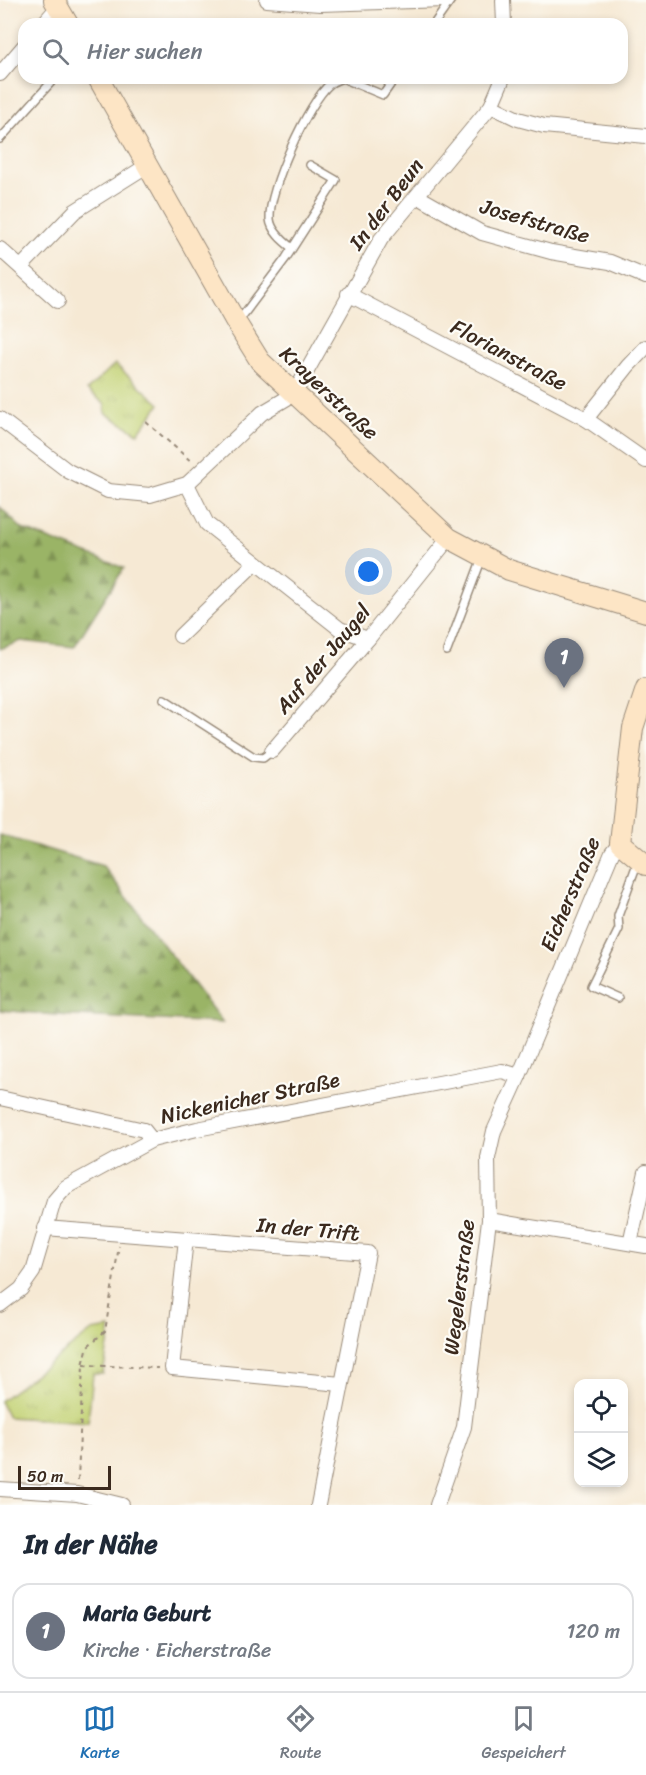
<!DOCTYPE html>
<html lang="de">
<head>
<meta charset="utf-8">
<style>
  :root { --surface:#fff; --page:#f6f6f7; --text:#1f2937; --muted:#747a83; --line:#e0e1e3; --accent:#1f6fb2 }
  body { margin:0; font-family:Sriracha,sans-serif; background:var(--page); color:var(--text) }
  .controls { position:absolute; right:18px; bottom:18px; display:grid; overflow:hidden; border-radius:12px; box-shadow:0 3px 9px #0003 }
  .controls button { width:54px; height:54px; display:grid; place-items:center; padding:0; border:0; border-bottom:2px solid var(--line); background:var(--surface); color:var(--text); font:30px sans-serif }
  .scale { position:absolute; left:18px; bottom:15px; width:93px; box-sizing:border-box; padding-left:6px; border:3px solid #3b2a1e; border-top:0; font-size:16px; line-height:21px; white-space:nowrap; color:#3b2a1e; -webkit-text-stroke:4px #fdfcf7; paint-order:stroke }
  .you { position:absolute; left:369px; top:572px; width:21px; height:21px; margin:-15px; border:4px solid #fff; border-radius:50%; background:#1a73e8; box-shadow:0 0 0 9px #1a73e833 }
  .badge { display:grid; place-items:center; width:39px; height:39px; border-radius:50%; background:var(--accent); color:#fff; font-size:20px; font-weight:700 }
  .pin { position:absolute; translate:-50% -50px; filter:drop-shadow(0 2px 3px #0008) }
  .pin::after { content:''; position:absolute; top:32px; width:21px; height:18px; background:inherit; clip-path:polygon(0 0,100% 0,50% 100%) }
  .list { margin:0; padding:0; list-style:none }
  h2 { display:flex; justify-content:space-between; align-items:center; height:78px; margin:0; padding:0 24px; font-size:26px }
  h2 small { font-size:20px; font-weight:400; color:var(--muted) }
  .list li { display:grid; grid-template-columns:39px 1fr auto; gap:18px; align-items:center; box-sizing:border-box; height:96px; margin:0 12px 12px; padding:0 12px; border:2px solid var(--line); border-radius:18px }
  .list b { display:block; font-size:22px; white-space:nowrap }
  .list p { margin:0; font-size:20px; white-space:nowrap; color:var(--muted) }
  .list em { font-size:20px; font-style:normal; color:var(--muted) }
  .icon { flex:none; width:33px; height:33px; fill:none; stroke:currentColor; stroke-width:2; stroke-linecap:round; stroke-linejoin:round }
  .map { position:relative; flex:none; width:646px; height:1505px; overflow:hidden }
  .search { position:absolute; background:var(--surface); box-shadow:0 3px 9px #0003; left:18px; right:18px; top:18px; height:66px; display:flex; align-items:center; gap:15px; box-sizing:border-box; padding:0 21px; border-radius:18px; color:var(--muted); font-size:22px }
  .sheet { height:186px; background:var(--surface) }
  nav { display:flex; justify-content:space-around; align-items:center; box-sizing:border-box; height:84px; border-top:2px solid var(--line); background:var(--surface); font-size:16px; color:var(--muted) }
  nav a { display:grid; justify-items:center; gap:3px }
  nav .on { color:var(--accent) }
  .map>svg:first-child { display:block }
  .forest { fill:url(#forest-firs); stroke:#6a6f42; stroke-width:1.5 }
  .park { fill:url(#park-tufts); stroke:#7f7e49; stroke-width:1.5 }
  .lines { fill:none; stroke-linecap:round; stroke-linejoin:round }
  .lane-casing { stroke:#988a79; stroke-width:10 }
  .street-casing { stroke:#988a79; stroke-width:16 }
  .secondary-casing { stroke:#988a79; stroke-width:22 }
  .path { stroke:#988a79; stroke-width:2; stroke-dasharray:4.5 4.5; stroke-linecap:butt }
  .lane { stroke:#fff; stroke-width:7 }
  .street { stroke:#fff; stroke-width:14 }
  .secondary { stroke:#fde5c5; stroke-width:20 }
  .labels { text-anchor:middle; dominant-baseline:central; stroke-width:4.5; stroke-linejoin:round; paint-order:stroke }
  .street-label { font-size:21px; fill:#3b2a1e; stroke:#fdfcf7 }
</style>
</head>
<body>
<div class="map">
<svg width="646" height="1505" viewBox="0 0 646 1505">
  <defs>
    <pattern id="forest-firs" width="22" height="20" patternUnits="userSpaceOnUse" patternTransform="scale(1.5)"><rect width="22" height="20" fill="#9ab466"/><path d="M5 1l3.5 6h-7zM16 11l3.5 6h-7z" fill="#7f9353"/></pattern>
    <pattern id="park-tufts" width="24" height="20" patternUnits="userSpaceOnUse" patternTransform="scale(1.5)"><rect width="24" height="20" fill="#c3d274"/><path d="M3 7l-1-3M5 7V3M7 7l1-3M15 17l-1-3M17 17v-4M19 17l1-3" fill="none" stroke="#a8b464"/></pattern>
  </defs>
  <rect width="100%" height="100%" fill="#fdfcf7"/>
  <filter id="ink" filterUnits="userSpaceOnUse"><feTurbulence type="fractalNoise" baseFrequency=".0167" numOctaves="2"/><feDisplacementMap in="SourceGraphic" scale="12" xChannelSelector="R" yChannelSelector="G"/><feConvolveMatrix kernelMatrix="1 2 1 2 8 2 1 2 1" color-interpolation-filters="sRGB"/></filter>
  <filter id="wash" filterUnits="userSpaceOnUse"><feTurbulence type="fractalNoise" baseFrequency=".008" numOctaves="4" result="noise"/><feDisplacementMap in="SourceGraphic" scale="24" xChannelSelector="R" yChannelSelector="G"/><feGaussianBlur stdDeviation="1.35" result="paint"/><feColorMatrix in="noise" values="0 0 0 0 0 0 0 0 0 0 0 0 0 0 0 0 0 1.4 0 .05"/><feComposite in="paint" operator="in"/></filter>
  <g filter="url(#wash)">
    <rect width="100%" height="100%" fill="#f6e9d4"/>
    <g class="forest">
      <polygon points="0,507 22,529 124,568 74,647 21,641 0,649"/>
      <polygon points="0,835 103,866 223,1023 56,1015 0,1010"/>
    </g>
    <g class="park">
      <polygon points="115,364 160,404 138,433 105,413 105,404 87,390"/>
      <polygon points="111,1328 103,1374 93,1374 88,1422 8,1417 0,1401 92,1331"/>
    </g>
  </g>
  <g filter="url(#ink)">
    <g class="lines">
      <g class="lane-casing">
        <g id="lane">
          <polyline points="434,24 451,0"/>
          <polyline points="0,139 55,78"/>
          <path d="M292,248C283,241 271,231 270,219C268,191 308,102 330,84C333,81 338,80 342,78L383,95L395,78"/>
          <polyline points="238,322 286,258 336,180 310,165"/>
          <polyline points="447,651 482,558"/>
          <polyline points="164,699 254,757 263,758 272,751"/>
          <polyline points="618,998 591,986 619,929 618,916 638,861"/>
        </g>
      </g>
      <g class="street-casing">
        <g id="street">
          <polyline points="267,0 320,4 445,0"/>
          <polyline points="503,0 504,24"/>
          <polyline points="43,24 58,7"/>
          <polyline points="0,74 24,46"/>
          <polyline points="491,106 518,119 544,126 646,136"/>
          <polyline points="417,196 482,233 551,252 610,262 646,277"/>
          <polyline points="0,249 58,301"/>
          <polyline points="21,267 75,211 148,165"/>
          <polyline points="348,294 586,419 646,461"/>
          <polyline points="0,419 68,471 108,491 150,495 187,484 262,413 294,394 381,239 491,106 503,78"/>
          <polyline points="586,419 628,366 646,347"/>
          <polyline points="187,484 207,524 340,629 368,639"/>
          <polyline points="180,636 255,563"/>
          <polyline points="272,751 368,639 449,538"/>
          <polyline points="0,1098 144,1130 152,1140"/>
          <polyline points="489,1220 646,1246"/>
          <polyline points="45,1228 368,1253 318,1505"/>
          <polyline points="186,1239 172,1368 341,1384"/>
          <polyline points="630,1243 646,1172"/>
          <polyline points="0,1305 21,1289 33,1272 54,1201 66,1187 152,1140 197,1129 502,1071 519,1076"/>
          <polyline points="0,1489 77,1494 122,1505"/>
          <polyline points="437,1505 464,1427 489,1220 488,1158 494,1131 519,1076 612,853 620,843"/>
        </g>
      </g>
      <g class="secondary-casing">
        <g id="secondary">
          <polyline points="54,0 68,24"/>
          <polyline points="98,78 237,324 260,361 449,538 509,570 646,612"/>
          <polyline points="646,689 633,728 620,843 646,865"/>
        </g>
      </g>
      <g class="path">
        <polyline points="146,422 192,462"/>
        <polyline points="83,1365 158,1368"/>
        <polyline points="78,1480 83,1365 88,1346 105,1331 119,1246"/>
      </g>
      <use href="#lane" class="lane"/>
      <use href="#street" class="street"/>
      <use href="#secondary" class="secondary"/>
    </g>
  </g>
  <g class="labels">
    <g class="street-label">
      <text transform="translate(386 204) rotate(-53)">In der Beun</text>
      <text transform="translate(535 221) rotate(16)">Josefstraße</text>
      <text transform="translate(509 355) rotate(28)">Florianstraße</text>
      <text transform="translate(329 393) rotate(43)">Krayerstraße</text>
      <text transform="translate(323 659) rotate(-50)">Auf der Jaugel</text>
      <text transform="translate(570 894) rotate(-67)">Eicherstraße</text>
      <text transform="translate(250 1098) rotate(-12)">Nickenicher Straße</text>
      <text transform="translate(308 1229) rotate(5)">In der Trift</text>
      <text transform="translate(459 1287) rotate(-83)">Wegelerstraße</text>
    </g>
  </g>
</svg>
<div class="controls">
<button><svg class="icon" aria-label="locate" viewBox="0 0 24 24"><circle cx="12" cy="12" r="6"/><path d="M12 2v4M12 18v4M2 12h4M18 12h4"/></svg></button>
<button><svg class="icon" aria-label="layers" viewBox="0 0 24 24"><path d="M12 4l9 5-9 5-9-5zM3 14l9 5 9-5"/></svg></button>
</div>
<div class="scale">50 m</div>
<div class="you"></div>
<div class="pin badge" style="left:564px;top:688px;background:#6b7280">1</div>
<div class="search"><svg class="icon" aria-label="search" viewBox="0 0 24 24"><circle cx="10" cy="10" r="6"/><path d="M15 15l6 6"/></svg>Hier suchen</div>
</div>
<section class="sheet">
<h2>In der Nähe<small></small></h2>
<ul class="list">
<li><span class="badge" style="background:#6b7280">1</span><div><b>Maria Geburt</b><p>Kirche · Eicherstraße</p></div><em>120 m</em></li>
</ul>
</section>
<nav>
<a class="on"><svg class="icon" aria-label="map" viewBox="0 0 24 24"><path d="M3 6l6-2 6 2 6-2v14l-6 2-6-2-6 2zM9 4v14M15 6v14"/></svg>Karte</a>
<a><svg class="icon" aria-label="directions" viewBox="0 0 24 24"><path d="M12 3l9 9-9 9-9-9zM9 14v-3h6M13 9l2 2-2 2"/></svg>Route</a>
<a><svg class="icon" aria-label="saved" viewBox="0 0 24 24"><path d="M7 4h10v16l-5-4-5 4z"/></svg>Gespeichert</a>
</nav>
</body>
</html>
